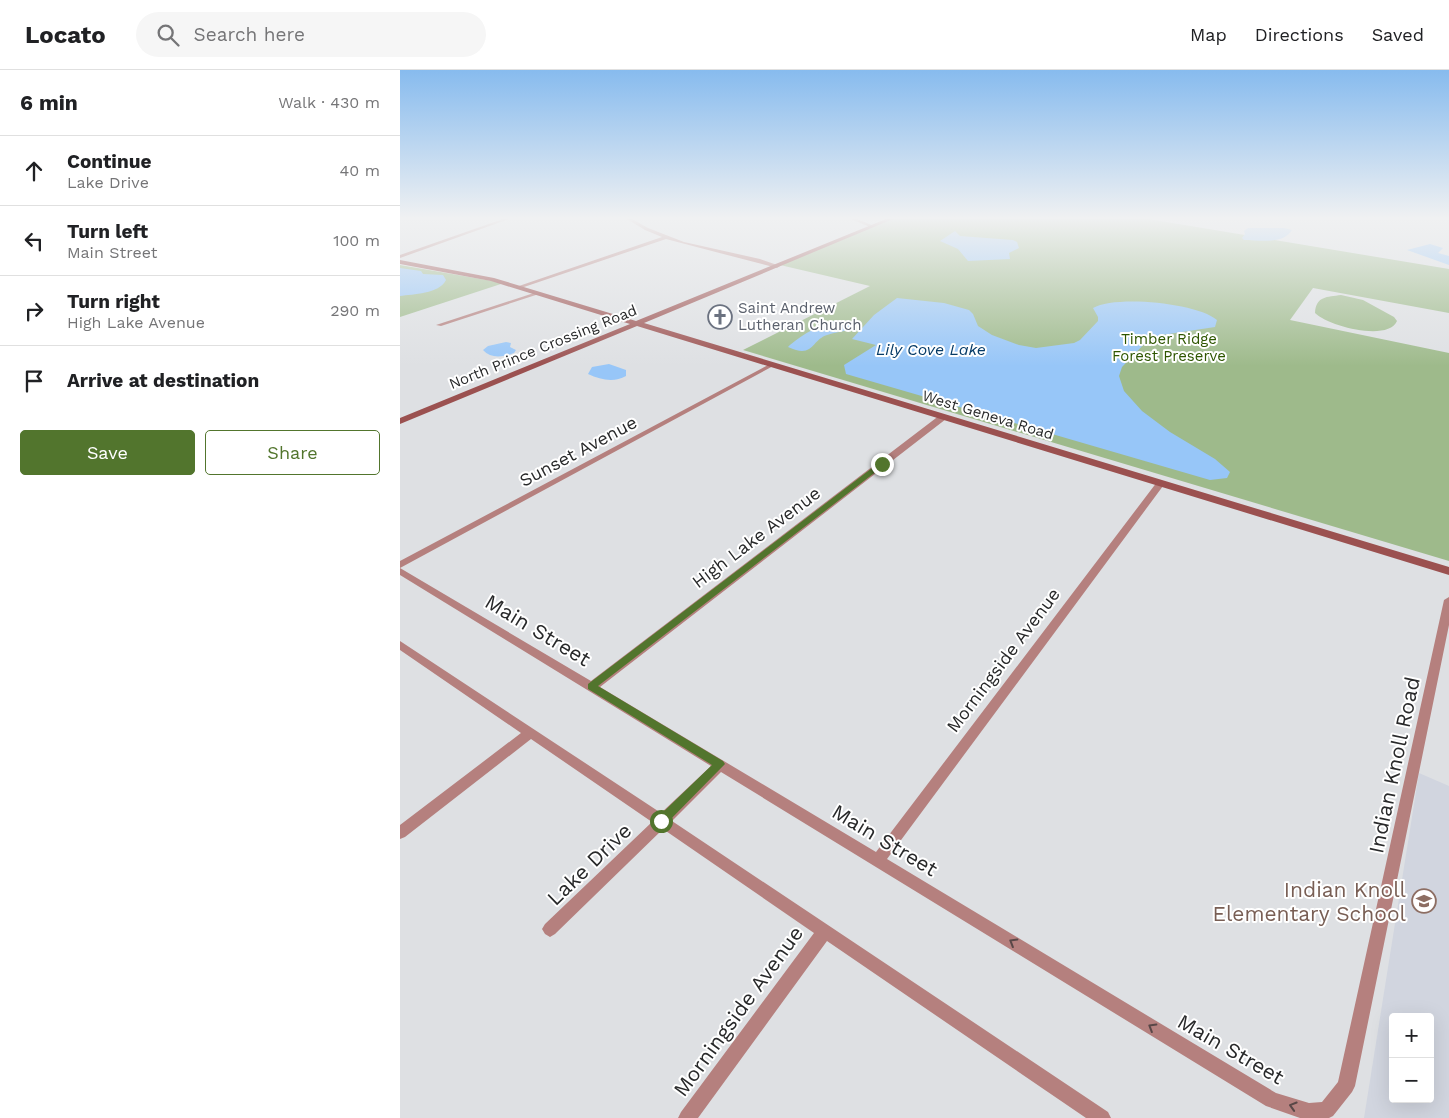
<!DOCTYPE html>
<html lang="en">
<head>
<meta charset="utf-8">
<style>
  :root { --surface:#fff; --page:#f6f6f6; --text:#202124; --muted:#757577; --line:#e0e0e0; --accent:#52752d }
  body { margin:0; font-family:"Work Sans",sans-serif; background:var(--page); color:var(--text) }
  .controls { position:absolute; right:15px; bottom:15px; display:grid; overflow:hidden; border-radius:5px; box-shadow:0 5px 20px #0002 }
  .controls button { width:45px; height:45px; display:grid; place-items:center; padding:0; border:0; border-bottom:1px solid var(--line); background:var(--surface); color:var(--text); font:25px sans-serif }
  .stop { position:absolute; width:15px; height:15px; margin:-11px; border:4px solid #52752d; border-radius:50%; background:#fff }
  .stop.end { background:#52752d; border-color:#fff; box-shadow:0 1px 5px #0008 }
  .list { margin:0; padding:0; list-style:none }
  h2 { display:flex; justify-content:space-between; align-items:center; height:65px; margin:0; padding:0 20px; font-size:21px }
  h2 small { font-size:16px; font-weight:400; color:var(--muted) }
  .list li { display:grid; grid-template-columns:32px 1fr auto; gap:15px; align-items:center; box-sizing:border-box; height:70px; padding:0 20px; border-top:1px solid var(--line) }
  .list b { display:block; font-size:19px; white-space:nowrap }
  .list p { margin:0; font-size:16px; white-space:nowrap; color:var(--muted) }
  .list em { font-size:16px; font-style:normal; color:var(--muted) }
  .actions { display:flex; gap:10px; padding:15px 20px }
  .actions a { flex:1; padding:11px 0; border:1px solid var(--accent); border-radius:5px; text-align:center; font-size:18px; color:var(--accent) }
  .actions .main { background:var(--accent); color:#fff }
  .icon { flex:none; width:28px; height:28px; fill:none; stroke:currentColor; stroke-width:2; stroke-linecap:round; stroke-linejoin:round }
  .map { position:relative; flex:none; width:1049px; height:1048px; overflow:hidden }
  header { display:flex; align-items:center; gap:30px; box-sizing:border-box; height:70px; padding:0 25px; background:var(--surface); border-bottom:1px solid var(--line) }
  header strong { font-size:24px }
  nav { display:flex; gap:28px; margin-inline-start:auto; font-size:18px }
  .search { width:350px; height:45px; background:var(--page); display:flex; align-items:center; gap:12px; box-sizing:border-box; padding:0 18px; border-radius:28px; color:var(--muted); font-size:19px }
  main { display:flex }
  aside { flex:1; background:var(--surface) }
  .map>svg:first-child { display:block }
  .built { fill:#d1d5df; fill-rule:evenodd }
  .green { fill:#9eba8b }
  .water { fill:#97c6f8 }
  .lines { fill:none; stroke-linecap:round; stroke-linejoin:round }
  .street { fill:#b5807e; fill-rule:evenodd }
  .secondary { fill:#9b5150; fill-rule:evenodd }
  .oneway { stroke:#594747 }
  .route { fill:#52752d }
  .labels { text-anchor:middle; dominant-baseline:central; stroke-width:4; stroke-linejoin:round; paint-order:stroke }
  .far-worship-label { font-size:15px; fill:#5b616d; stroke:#fff; text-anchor:start }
  .far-park-label { font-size:15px; fill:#2e5600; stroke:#fff }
  .far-street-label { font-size:15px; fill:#28292a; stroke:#fff }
  .far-water-label { font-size:16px; font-style:italic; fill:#063b67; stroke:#fff }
  .street-label { font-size:18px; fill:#28292a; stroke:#fff }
  .near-street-label { font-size:21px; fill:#28292a; stroke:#fff }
  .near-education-label { font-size:21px; fill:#785e54; stroke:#fff; text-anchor:end }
</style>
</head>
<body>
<header>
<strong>Locato</strong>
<div class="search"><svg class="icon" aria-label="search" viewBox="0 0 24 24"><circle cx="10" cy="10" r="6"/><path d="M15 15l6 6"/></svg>Search here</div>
<nav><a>Map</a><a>Directions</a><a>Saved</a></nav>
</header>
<main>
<aside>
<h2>6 min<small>Walk · 430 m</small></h2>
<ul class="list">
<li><svg class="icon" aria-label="ahead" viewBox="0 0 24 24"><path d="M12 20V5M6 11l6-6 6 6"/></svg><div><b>Continue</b><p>Lake Drive</p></div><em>40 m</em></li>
<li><svg class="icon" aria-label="left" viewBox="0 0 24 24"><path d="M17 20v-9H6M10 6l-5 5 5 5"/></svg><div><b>Turn left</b><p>Main Street</p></div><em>100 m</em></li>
<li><svg class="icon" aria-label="right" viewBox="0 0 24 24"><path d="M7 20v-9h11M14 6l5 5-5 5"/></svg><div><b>Turn right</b><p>High Lake Avenue</p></div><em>290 m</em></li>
<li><svg class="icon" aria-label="arrive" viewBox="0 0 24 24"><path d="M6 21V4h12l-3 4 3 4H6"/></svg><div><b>Arrive at destination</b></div></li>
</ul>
<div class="actions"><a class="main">Save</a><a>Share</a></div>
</aside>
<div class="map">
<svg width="1049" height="1048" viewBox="0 0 1049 1048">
  <rect width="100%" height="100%" fill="#dee0e3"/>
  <path class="built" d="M1019,703L1049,716V1048H964ZM993,947H1030V1029H993Z"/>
  <g class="green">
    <polygon points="491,149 748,149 1049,199 1049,243 913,218 890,250 1049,283 1049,491 343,280 470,216 380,195"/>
    <polygon points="0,195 104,213 0,247"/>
    <path d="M941,225L963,230L994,247L997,251C988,272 928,256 915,243C916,226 927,227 941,225Z"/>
  </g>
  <g class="water">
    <path d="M848,158H884L892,160C883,175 859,170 844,170L842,168L845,164L844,161Z"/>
    <polygon points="555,161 560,166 613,170 617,172 619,178 609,183 610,189 568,191 558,179 540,171"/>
    <polygon points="1030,174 1043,178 1038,183 1049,186 1049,195 1007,180"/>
    <path d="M0,198L21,201L23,204L43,205L46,210C39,224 13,224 0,226Z"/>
    <path d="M497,228L544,233L569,240L573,244L578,256L592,265L619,275L636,278L674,273L680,270L698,251V247L693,238C716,225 797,233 817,250L815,257L762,265L747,271L722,297L719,306L724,321L742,341L770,362L815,389L830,402L827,408L810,410L446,304L444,295L476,275L452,269L474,245Z"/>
    <path d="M434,251L450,253L451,259C443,262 435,262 427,265C411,270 414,289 388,277C398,267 420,254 434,251Z"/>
    <path d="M106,272L111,273L110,277L116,280L114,283C103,287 91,289 83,280L88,276Z"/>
    <path d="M209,294L226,300V306C214,313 201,310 188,304L192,297Z"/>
  </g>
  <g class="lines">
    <g class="street">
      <polygon points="103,149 109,149 0,188 0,185"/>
      <polygon points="227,149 232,149 248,158 284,172 360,189 380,196 377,198 266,169 121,218 116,217 262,167 245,160"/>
      <polygon points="451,149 457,149 474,156 470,157"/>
      <polygon points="137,222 142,223 41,256 36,255"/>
      <polygon points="370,294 375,295 0,498 191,611 540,345 546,345 546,349 200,617 476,782 757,412 763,412 763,416 487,789 876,1023 909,1033 922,1032 938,1012 1044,530 1049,527 1049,555 955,1016 952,1022 933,1046 929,1048 900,1048 866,1036 321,702 272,751 708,1042 711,1048 686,1048 427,871 298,1048 278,1048 281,1042 414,863 263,759 155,864 150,867 145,864 142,859 145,854 252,752 131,669 5,767 0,769 0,755 121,663 0,580 0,571 261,743 311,696 0,505 0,491"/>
    </g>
    <polygon class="secondary" points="486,149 493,149 244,253 1049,497 1049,505 237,256 0,354 0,348 230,254 91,211 0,194 0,190 94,208 236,251"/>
  </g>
  <defs><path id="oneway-chevron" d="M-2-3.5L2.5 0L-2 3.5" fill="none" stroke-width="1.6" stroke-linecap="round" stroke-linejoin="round" transform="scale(1.25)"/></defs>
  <g class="oneway">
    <use href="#oneway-chevron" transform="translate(613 872) rotate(-149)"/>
    <use href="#oneway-chevron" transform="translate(752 957) rotate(-149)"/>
    <use href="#oneway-chevron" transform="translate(893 1036) rotate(-163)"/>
  </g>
  <linearGradient id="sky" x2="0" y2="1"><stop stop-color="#87bbee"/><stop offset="0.5" stop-color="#f0f1f2"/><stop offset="1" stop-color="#f0f1f2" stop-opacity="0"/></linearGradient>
  <rect width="1049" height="296" fill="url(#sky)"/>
  <polygon class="route" points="480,392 486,394 198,616 323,691 325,694 265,755 257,755 256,751 257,748 312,695 188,619 188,614"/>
  <defs>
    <g id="church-ring" transform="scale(1.25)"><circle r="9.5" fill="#fff" stroke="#6b7280" stroke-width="1.5"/><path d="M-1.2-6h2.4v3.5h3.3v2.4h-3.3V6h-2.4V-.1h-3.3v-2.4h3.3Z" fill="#6b7280"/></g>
    <g id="school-ring" transform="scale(1.25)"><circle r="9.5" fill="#fff" stroke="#8d6e63" stroke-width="1.5"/><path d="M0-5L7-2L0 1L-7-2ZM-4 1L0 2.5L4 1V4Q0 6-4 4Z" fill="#8d6e63"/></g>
  </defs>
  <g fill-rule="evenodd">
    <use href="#church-ring" x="320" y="247"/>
    <use href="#school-ring" x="1024" y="831"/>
  </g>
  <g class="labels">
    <g class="far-worship-label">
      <text x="338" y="238">Saint Andrew<tspan x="338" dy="17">Lutheran Church</tspan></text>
    </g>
    <g class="far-park-label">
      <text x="769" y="269">Timber Ridge<tspan x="769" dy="17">Forest Preserve</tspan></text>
    </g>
    <g class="far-street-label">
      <text transform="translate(143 277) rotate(-22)">North Prince Crossing Road</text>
      <text transform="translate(588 345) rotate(17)">West Geneva Road</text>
    </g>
    <g class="far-water-label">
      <text x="531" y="279">Lily Cove Lake</text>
    </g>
    <g class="street-label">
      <text transform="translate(178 381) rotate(-28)">Sunset Avenue</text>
      <text transform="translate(356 467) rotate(-37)">High Lake Avenue</text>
      <text transform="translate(603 590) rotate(-53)">Morningside Avenue</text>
    </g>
    <g class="near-street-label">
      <text transform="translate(138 560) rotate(31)">Main Street</text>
      <text transform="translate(994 695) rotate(-78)">Indian Knoll Road</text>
      <text transform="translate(485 770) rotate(31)">Main Street</text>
      <text transform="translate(189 794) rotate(-44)">Lake Drive</text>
      <text transform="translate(338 941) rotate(-54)">Morningside Avenue</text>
      <text transform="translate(831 979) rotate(30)">Main Street</text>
    </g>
    <g class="near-education-label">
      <text x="1006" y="819">Indian Knoll<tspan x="1006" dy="24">Elementary School</tspan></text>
    </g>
  </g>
</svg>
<div class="controls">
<button>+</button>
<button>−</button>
</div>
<div class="stop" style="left:261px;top:751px"></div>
<div class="stop end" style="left:482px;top:394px"></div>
</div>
</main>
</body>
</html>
